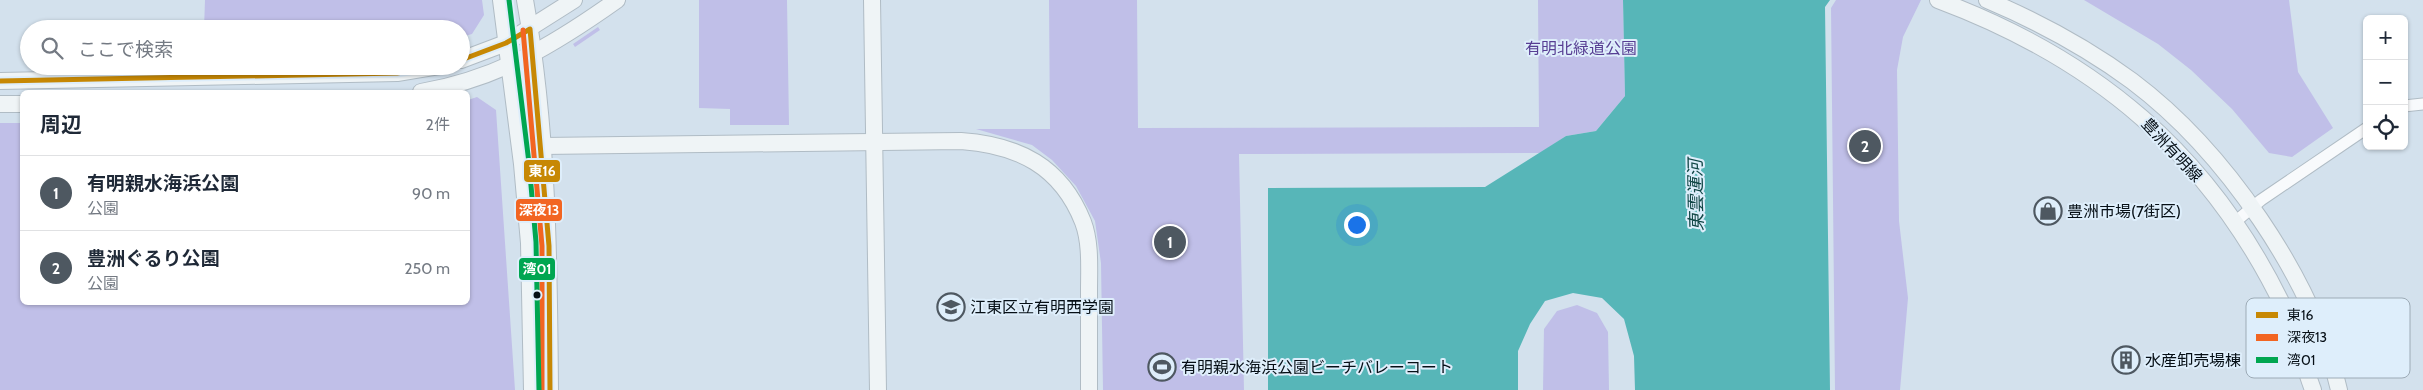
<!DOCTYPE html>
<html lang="ja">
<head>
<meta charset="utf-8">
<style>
  :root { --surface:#fff; --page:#f6f6f7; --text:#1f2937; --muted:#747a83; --line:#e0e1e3; --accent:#4e5861 }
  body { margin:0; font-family:Cabin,"Noto Sans JP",sans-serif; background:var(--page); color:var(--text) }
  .controls { position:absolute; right:15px; top:15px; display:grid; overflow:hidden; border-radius:8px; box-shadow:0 1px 4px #0004 }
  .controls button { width:45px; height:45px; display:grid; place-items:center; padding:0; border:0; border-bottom:1px solid var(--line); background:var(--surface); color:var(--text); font:25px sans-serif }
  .you { position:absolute; left:1356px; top:224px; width:18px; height:18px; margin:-12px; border:4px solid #fff; border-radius:50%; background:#1a73e8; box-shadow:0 0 0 8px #1a73e833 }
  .badge { display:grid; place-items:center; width:32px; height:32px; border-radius:50%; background:var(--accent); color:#fff; font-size:16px; font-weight:700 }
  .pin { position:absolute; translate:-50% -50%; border:2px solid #fff; box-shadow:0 1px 5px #0006 }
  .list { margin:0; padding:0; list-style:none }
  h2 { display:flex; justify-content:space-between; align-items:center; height:65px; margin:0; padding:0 20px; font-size:21px }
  h2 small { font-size:16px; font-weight:400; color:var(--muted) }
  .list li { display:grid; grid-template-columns:32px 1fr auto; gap:15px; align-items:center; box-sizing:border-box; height:75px; padding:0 20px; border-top:1px solid var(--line) }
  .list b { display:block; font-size:19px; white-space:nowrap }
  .list p { margin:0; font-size:16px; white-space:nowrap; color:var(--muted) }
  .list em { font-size:16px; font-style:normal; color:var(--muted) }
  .icon { flex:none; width:28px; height:28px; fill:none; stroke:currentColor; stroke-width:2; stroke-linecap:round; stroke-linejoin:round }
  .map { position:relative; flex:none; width:2423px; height:390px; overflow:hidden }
  .search { position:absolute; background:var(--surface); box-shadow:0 1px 4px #0004; left:20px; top:20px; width:450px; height:55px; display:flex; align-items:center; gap:12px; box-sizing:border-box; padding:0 18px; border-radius:28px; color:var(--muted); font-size:19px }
  .panel { position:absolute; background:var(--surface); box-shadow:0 1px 4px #0004; left:20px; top:90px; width:450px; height:215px; border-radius:8px }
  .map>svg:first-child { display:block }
  .green { fill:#c0bfe8 }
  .water { fill:#57b6b8 }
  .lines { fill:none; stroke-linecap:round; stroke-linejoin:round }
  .street-casing { stroke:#b0bcc5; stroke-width:13 }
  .secondary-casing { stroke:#b0bcc5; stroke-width:18 }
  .street { stroke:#f8fafc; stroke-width:11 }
  .secondary { stroke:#eff4f6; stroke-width:16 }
  .bus-1-casing { stroke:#deeefb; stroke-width:9 }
  .bus-2-casing { stroke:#deeefb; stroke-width:9 }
  .bus-3-casing { stroke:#deeefb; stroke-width:9 }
  .bus-1 { stroke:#c78804; stroke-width:5 }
  .bus-2 { stroke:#f26522; stroke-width:5 }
  .bus-3 { stroke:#00a651; stroke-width:5 }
  .bus-dot { fill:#060f16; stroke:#deeefb; stroke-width:2 }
  .labels { text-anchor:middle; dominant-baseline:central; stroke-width:4; stroke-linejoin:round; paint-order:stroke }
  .park-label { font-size:16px; fill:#573e93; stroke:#deeefb }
  .street-label { font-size:16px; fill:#060f16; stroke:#deeefb }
  .poi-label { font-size:16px; fill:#060f16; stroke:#deeefb; text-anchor:start }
  .water-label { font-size:18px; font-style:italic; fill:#114645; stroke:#deeefb }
  .key { fill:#deeefb; stroke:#9dabb6; stroke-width:1 }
  .key-label { font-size:14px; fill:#060f16 }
  .line-badge { stroke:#deeefb; stroke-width:2 }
  .badge-label { font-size:14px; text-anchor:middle; font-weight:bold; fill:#fff }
</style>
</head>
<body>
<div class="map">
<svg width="2423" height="390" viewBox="0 0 2423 390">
  <rect width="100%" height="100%" fill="#d3e1ed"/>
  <g class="green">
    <polygon points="205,0 482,0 484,15 472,34 461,37 461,29 204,29"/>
    <polygon points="699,0 787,0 789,125 730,125 730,109 699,108"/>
    <polygon points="1049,0 1137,0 1138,128 1539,127 1538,0 1623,0 1625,96 1596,131 1566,136 1540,153 1239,154 1244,390 1103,390 1101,263 1095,221 1076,186 1052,160 1032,145 976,129 1050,129"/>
    <polygon points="1836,0 1921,0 1903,37 1897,70 1899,221 1908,298 1900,390 1835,390 1831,8"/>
    <polygon points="2084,0 2289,0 2298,72 2333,128 2292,157 2269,153 2232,109 2191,70 2158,44"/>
    <polygon points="598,27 600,30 575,47 573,44"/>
    <polygon points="477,97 496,110 515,390 0,390 0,123 22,123 22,302 468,302 468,100"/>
    <polygon points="1577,305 1597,313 1608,332 1609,390 1543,390 1544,329 1557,311"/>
  </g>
  <polygon class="water" points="1623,0 1830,0 1825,7 1830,390 1635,390 1634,356 1624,319 1602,298 1573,293 1545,301 1530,324 1518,351 1518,390 1268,390 1268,188 1485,187 1566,136 1596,131 1625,96"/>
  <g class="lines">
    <g class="street-casing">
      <g id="street">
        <polyline points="2404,106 2423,104"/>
        <polyline points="2235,222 2261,200 2367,128"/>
      </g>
    </g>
    <g class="secondary-casing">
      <g id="secondary">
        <polyline points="501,0 522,164 529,243 532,390"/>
        <path d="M525,0C548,128 549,260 550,390"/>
        <polyline points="872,0 878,390"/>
        <path d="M1938,0C2096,59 2210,154 2284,308C2296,334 2303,363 2313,390"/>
        <path d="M1987,0C2039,22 2087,48 2132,81C2224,150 2313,278 2339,390"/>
        <polyline points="461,60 506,43 574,0"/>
        <polyline points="0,81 397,73 439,66"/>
        <path d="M421,92C498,79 555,44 617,0"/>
        <polyline points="0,104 22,104"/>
        <path d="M542,146L961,141C1018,145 1061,166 1083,222C1091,243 1089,269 1089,291C1089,324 1089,357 1089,390"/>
      </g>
    </g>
    <use href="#street" class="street"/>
    <use href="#secondary" class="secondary"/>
    <g class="bus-1-casing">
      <g id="bus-1">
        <polyline points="461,60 506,43 530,29 549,246 550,390"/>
        <polyline points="0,81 397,73 438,66"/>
      </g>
    </g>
    <g class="bus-2-casing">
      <polyline id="bus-2" points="523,30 542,246 542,390"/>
    </g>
    <g class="bus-3-casing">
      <polyline id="bus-3" points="509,0 529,163 536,242 539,390"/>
    </g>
    <use href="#bus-1" class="bus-1"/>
    <use href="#bus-2" class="bus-2"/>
    <use href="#bus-3" class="bus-3"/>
  </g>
  <defs>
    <g id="shop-ring" transform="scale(1.4375)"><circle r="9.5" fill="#deeefb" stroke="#4e5861" stroke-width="1.5"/><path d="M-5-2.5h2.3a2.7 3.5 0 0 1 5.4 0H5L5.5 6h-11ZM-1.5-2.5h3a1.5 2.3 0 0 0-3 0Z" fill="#4e5861"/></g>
    <g id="school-ring" transform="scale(1.4375)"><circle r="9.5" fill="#deeefb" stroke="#4e5861" stroke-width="1.5"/><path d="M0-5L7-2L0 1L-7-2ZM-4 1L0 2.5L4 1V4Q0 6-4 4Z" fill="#4e5861"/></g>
    <g id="building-ring" transform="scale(1.4375)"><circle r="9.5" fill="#deeefb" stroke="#4e5861" stroke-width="1.5"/><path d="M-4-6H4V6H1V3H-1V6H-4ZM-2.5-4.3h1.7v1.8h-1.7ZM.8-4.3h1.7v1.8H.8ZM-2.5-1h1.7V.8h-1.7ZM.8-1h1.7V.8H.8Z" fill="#4e5861"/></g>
    <g id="stadium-ring" transform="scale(1.4375)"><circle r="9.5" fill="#deeefb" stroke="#4e5861" stroke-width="1.5"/><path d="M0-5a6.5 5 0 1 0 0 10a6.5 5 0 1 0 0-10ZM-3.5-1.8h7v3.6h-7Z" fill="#4e5861"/></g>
  </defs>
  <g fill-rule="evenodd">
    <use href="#shop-ring" x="2048" y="211"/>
    <use href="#school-ring" x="951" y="307"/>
    <use href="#building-ring" x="2126" y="360"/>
    <use href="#stadium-ring" x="1162" y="367"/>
  </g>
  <circle class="bus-dot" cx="537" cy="295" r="4.5"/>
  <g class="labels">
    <g class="park-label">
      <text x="1581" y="48">有明北緑道公園</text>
    </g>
    <g class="street-label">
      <text transform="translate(2172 150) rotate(47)">豊洲有明線</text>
    </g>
    <g class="poi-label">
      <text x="2067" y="211">豊洲市場(7街区)</text>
      <text x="970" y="307">江東区立有明西学園</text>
      <text x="2145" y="360">水産卸売場棟</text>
      <text x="1181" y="367">有明親水海浜公園ビーチバレーコート</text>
    </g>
    <g class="water-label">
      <text transform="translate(1696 195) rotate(-91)">東雲運河</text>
    </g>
  </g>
  <rect x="2246" y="298" width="164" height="80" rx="8" class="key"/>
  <rect x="2256" y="312" width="22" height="6" fill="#c78804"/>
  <rect x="2256" y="334" width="22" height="7" fill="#f26522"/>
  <rect x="2256" y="357" width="22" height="6" fill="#00a651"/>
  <g class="key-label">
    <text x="2287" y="320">東16</text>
    <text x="2287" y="342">深夜13</text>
    <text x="2287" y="365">湾01</text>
  </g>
  <g class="line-badge">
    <rect x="523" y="159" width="38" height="24" rx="5" fill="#c78804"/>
    <rect x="515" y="198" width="48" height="24" rx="5" fill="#f26522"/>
    <rect x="518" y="257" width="38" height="24" rx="5" fill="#00a651"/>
  </g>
  <g class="badge-label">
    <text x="542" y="176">東16</text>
    <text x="539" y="215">深夜13</text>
    <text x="537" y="274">湾01</text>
  </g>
</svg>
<div class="controls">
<button>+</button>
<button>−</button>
<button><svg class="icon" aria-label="locate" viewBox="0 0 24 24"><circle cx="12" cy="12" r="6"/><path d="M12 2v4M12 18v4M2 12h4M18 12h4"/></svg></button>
</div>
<div class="you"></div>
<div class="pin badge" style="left:1170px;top:242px">1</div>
<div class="pin badge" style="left:1865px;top:146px">2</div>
<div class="search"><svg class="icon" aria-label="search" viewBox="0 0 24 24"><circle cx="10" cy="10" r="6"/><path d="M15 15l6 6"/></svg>ここで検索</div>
<section class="panel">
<h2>周辺<small>2件</small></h2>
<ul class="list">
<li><span class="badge">1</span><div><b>有明親水海浜公園</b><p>公園</p></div><em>90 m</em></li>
<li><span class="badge">2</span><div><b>豊洲ぐるり公園</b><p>公園</p></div><em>250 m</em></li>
</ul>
</section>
</div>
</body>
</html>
